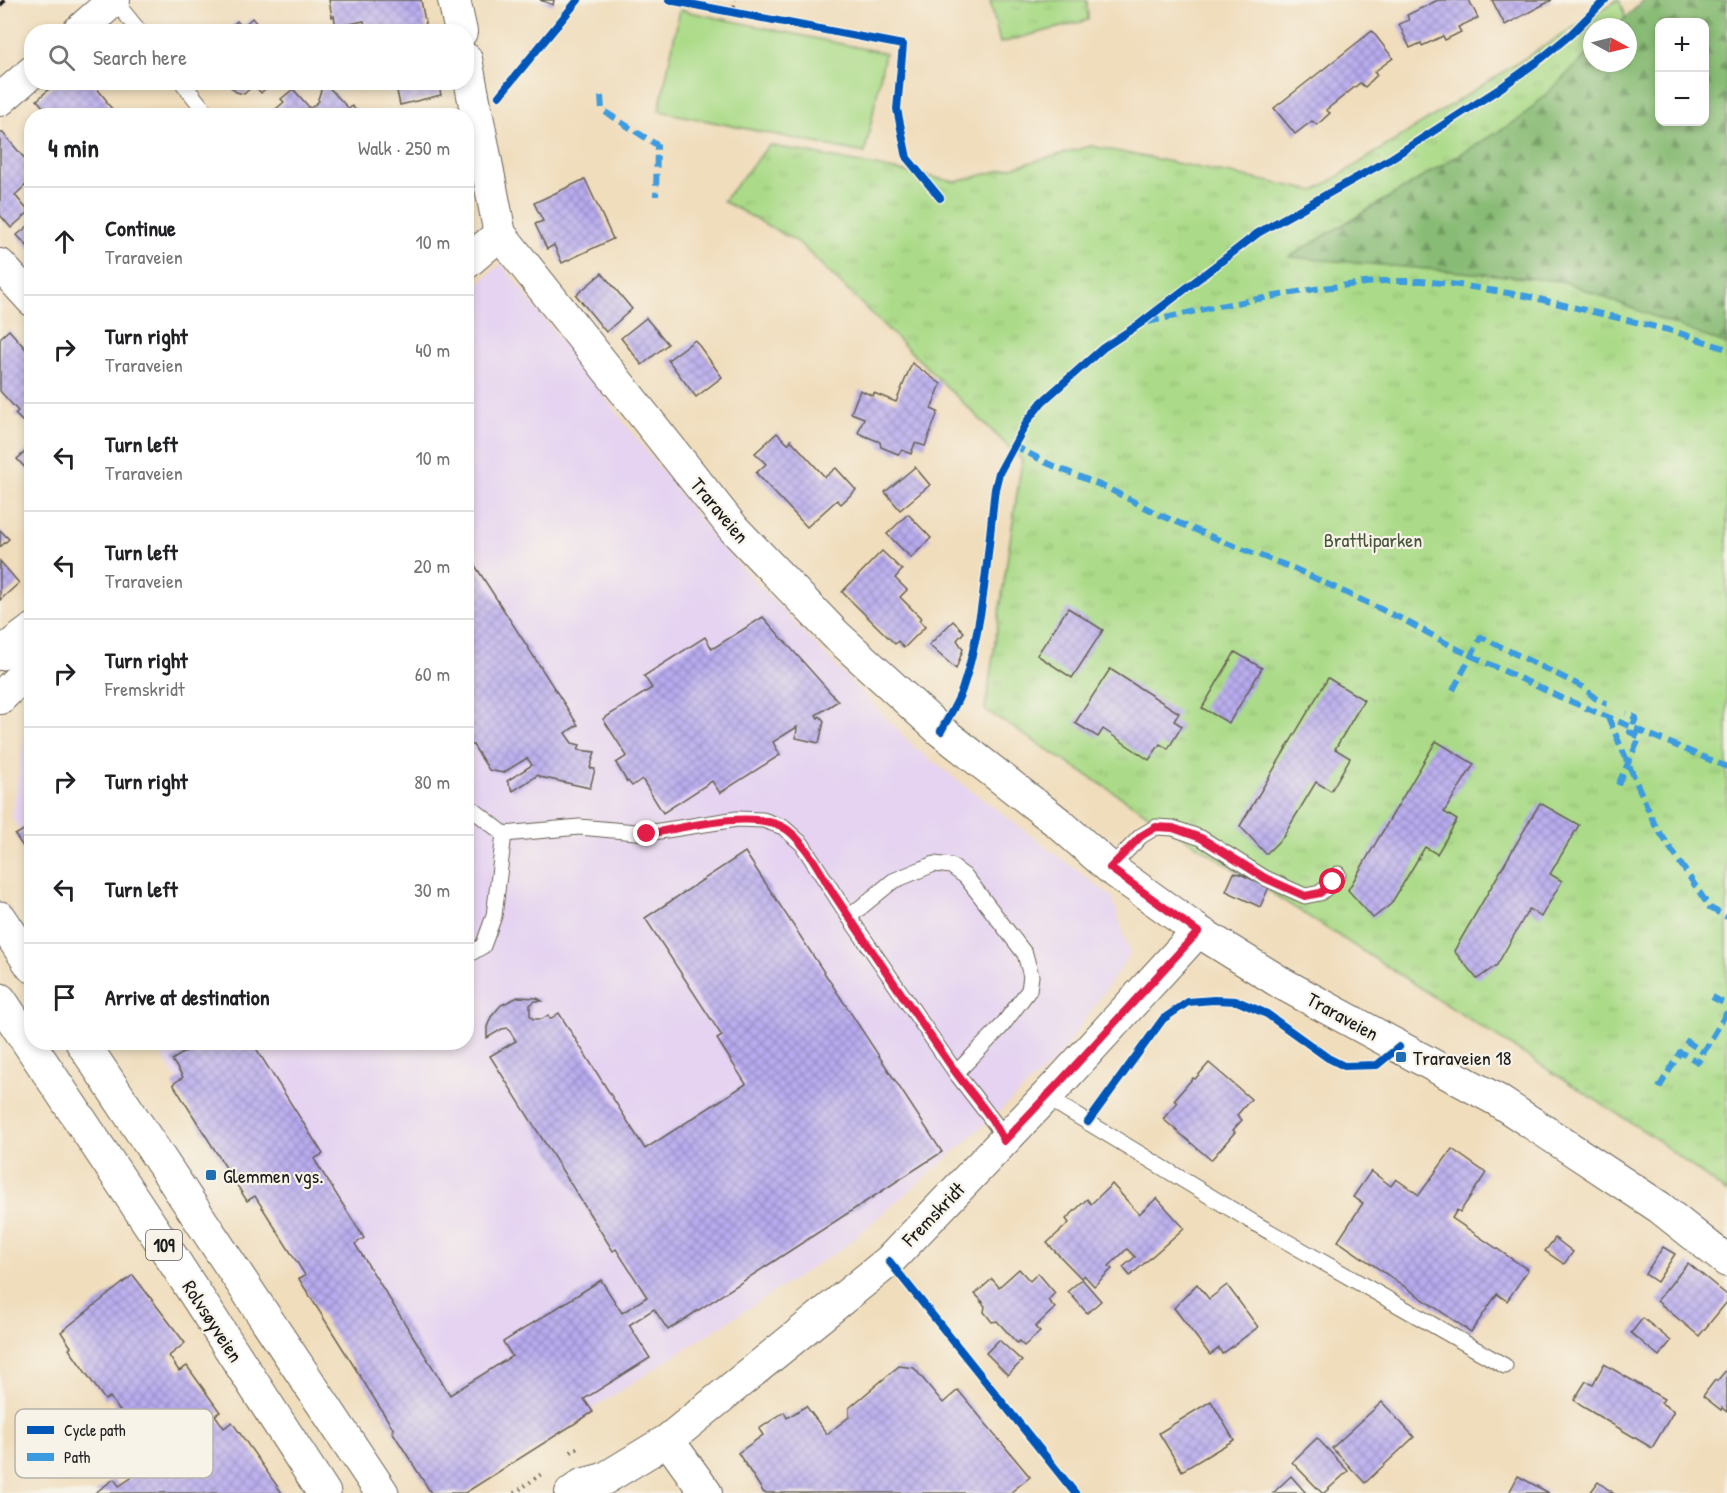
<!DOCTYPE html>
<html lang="en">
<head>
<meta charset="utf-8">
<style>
  :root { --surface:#fff; --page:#f2f2f2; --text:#202124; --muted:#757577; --line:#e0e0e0 }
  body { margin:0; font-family:"Patrick Hand",sans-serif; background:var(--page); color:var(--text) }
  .controls { position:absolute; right:18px; top:18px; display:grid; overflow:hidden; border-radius:12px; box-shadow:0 3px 9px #0003 }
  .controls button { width:54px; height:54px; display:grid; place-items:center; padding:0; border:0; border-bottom:2px solid var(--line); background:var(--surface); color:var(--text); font:30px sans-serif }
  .compass { position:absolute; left:1583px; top:18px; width:54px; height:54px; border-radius:50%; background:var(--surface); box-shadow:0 3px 9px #0003; rotate:97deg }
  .stop { position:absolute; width:18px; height:18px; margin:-14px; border:4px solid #e11d48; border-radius:50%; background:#fff }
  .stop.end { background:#e11d48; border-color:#fff; box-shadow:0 2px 6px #0008 }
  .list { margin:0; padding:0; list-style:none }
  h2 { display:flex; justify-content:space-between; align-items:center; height:78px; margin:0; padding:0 24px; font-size:26px }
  h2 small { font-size:20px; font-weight:400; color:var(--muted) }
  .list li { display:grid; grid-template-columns:39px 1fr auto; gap:18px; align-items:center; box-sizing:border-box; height:108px; padding:0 24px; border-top:2px solid var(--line) }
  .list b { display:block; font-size:22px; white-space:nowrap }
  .list p { margin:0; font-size:20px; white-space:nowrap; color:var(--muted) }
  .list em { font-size:20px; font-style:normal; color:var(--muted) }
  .icon { flex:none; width:33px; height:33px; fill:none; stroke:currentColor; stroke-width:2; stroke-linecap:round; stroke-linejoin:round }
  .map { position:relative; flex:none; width:1727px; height:1493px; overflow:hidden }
  .search { position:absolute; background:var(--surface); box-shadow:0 3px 9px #0003; left:24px; top:24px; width:450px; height:66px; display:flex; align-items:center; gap:15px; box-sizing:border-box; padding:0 21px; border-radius:24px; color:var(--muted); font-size:22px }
  .panel { position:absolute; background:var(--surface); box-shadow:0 3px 9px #0003; left:24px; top:108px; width:450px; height:942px; border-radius:24px }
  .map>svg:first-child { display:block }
  .built { fill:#e5d3f1 }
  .grass { fill:url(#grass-tufts); stroke:#647c52; stroke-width:1.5; fill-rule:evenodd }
  .forest { fill:url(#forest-firs); stroke:#526c48; stroke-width:1.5; fill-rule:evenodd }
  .pitch { fill:#abdb88; stroke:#647c52; stroke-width:1.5 }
  .building { fill:url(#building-cross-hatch) }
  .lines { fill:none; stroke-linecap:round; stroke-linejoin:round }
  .lane-casing { stroke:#666054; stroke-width:17 }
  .street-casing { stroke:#666054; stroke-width:34 }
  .primary-casing { stroke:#666054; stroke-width:35 }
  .path { stroke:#666054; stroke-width:4; stroke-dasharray:1.5 4.5; stroke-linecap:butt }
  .lane { stroke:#fff; stroke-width:15 }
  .street { stroke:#fff; stroke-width:32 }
  .primary { stroke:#fff; stroke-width:33 }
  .rail { stroke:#1c1c1c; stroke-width:4.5; stroke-dasharray:9 4.5; stroke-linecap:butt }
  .quiet { stroke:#3c9bdf; stroke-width:6; stroke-dasharray:12 6; stroke-linecap:butt }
  .cycleway-casing { stroke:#f7f3e8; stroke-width:11 }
  .cycleway { stroke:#0057b8; stroke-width:8 }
  .route { stroke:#e11d48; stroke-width:8 }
  .poi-dot { fill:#1f6fb2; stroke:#f7f3e8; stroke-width:2 }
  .labels { text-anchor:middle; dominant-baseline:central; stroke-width:4.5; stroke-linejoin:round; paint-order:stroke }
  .shield { fill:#f7f3e8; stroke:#5e5c59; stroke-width:1.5 }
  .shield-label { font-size:18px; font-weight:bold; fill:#1c1c1c }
  .street-label { font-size:20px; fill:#1c1c1c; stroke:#f7f3e8 }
  .park-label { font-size:20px; fill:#47553c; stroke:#f7f3e8 }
  .poi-label { font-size:20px; fill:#1c1c1c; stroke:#f7f3e8; text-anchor:start }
  .key { fill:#f7f3e8; stroke:#b5b2ab; stroke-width:1.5 }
  .key-label { font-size:16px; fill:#1c1c1c }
</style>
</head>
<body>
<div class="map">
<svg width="1727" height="1493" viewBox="0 0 1727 1493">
  <defs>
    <pattern id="grass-tufts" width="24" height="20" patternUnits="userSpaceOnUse" patternTransform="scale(1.5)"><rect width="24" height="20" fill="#abdb88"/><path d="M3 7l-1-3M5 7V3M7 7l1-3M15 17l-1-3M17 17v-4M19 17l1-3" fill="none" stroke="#93bb75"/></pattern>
    <pattern id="forest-firs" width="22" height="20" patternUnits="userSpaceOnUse" patternTransform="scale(1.5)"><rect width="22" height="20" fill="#88bb74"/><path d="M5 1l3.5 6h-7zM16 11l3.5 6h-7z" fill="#6e975e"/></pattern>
    <pattern id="building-cross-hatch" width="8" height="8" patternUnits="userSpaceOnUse" patternTransform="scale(1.5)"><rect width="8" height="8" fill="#b8abef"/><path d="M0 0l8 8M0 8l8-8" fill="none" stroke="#958ac1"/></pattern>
  </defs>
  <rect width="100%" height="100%" fill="#f7f3e8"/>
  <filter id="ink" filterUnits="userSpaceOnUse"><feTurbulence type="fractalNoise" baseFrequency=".0167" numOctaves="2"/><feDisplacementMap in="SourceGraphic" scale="12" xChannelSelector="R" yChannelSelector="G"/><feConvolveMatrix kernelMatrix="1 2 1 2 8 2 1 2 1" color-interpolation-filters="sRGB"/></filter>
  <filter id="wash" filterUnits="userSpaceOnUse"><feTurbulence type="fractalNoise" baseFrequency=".008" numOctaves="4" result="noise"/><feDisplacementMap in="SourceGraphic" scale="24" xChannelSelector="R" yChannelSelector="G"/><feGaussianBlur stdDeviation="1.35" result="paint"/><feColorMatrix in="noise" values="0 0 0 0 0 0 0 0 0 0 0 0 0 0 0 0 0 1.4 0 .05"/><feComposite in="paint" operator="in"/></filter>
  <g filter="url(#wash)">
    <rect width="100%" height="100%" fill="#f0ddbc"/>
    <g class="built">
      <polygon points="501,263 716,541 915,748 1112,897 1130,954 1059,1057 960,1147 844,1247 461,1493 441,1493 154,1043 466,1042 466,297"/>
      <polygon points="31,709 31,849 12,818 28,713"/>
    </g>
    <g class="grass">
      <polygon points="990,0 1087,0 1088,20 1000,43"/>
      <path d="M1617,0H1619L1659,110L1660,122L1727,187V1193L1649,1134L985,710L1022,460L798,242L723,201L769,145L956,182L1091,146L1315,191ZM1592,27H1628V63H1592Z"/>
    </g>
    <path class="forest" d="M1644,0H1727V345L1562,281L1289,257L1521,118L1592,50V63H1628V27H1616ZM1660,22H1704V122H1660Z"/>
    <polygon class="pitch" points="680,10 885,53 865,153 659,111"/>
    <g id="blocks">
      <g class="building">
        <polygon points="329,0 421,0 427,32 366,32 364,21 336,27 334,16 332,17"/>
        <polygon points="540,0 554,0 553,5"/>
        <polygon points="1438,0 1469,0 1478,18 1458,27 1461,32 1445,40 1443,36 1422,46 1421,43 1410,48 1399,24 1409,20 1407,15"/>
        <polygon points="1492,0 1552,0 1505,25"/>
        <polygon points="252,18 264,32 225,32 237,21 242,27"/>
        <polygon points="1372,31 1393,58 1374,72 1377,75 1365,87 1360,83 1326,110 1330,113 1317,125 1312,121 1295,134 1274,108"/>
        <polygon points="57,82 92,82 107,101 106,102 113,110 106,116 51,116 37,100"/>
        <polygon points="229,82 272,82 261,93 254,85 244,94 236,92 229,85"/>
        <polygon points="324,82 349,109 352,106 361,116 301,116 319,101 318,99"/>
        <polygon points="395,82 438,82 441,95 400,105"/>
        <polygon points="293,89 309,107 299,116 268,116 284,102 281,99"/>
        <polygon points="2,132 32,167 32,177 27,181 28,183 15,195 29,212 11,228 0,215 0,134"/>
        <polygon points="585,179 613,239 562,263 554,245 547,249 535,224 543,221 534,203"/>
        <polygon points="32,223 32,251 17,235"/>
        <polygon points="602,273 632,309 606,332 576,295"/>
        <polygon points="646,318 668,344 642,365 621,338"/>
        <polygon points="9,330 32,356 32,403 25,409 30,416 23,422 15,414 18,411 0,391 0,338"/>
        <polygon points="695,340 722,377 696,397 668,360"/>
        <polygon points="912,363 941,384 931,409 938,412 925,446 915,443 911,454 902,450 898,454 881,447 880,442 858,433 864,418 851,413 860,390 873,396 874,393 896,402"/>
        <polygon points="777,433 788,444 791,440 825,477 836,468 856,490 841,504 837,500 807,527 756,473 766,464 755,453"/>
        <polygon points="32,446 32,475 17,459"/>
        <polygon points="915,467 930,485 900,510 885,492"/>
        <polygon points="908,514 931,538 911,558 887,534"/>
        <polygon points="0,530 9,539 0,547"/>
        <polygon points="882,551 902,570 895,578 907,590 900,597 921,618 919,620 925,627 904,648 898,641 895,644 842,592"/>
        <polygon points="0,561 19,583 0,600"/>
        <polygon points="474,564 578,725 565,733 572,743 580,745 578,750 595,752 590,768 595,769 590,788 540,777 538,775 513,791 507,781 532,765 527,758 503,773 489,770 473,745 466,744 466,569"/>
        <polygon points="1068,608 1103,630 1072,678 1037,655"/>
        <polygon points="763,617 838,701 816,715 818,718 820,716 824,721 819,743 796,738 797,727 773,742 780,755 720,793 712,781 663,813 642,779 632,786 628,781 627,782 616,763 627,756 603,719 652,688 644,676 705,637 712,649"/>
        <polygon points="953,621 964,632 957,640 963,649 956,669 929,645"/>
        <polygon points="1235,652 1262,668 1229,723 1202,708"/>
        <polygon points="1110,669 1179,713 1174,721 1182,726 1168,749 1160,744 1149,760 1103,729 1098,737 1075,723"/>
        <polygon points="1328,678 1364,700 1335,749 1350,758 1331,791 1316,782 1283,837 1266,854 1240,826"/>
        <polygon points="1436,741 1474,764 1444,812 1457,820 1437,854 1425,847 1391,904 1373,918 1348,890"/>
        <polygon points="1540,803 1579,825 1550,874 1562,881 1541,917 1529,909 1497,965 1477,979 1454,951"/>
        <polygon points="32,825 32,860 15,835"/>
        <polygon points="745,852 942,1152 668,1330 654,1309 629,1325 650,1358 584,1399 593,1412 465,1493 431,1493 392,1431 394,1430 299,1279 305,1275 255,1196 247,1201 173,1084 183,1077 172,1060 200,1042 252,1042 323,1154 314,1159 364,1238 355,1244 450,1395 512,1356 503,1342 601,1280 622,1313 647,1297 616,1249 613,1251 490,1056 516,1041 508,1028 502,1029 487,1038 487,1027 491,1017 501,1005 518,997 537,998 542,1001 535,1001 530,1005 530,1015 533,1019 542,1019 548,1015 550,1019 559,1013 645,1149 746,1084 717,1039 722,1036 645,918"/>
        <polygon points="1234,873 1240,874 1269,887 1260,907 1226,891"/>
        <polygon points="1209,1063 1251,1099 1237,1115 1242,1120 1233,1130 1235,1132 1211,1160 1163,1119 1177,1103 1174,1100 1193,1078 1195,1079"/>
        <polygon points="1452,1149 1486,1173 1460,1212 1457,1210 1452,1218 1528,1270 1507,1301 1497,1294 1471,1332 1338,1241 1363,1203 1353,1197 1371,1171 1391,1186 1396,1179 1419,1195"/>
        <polygon points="1112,1184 1139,1214 1157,1198 1184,1228 1130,1276 1123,1267 1135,1257 1127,1249 1109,1266 1112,1269 1094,1286 1084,1275 1081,1278 1047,1243 1069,1223 1066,1219 1087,1199 1091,1204"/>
        <polygon points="1555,1238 1573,1252 1564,1264 1545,1251"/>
        <polygon points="1663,1247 1675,1254 1657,1282 1645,1274"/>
        <polygon points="1688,1263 1727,1295 1727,1302 1699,1336 1657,1301"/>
        <polygon points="1019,1269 1030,1281 1038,1273 1055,1293 1048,1300 1055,1308 1035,1327 1040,1332 1024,1346 1019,1341 1017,1343 997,1321 992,1322 984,1312 985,1306 981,1302 983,1302 975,1294 992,1279 999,1287"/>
        <polygon points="133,1275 185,1343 169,1356 179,1371 187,1366 220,1412 215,1415 224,1428 232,1422 282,1493 95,1493 114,1479 119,1486 131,1478 136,1434 110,1397 105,1400 69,1349 71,1347 61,1332"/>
        <polygon points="1082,1279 1101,1301 1087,1313 1068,1291"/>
        <polygon points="1197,1284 1209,1299 1227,1285 1258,1327 1222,1354 1219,1348 1210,1355 1174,1308"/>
        <polygon points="1643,1318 1671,1341 1659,1356 1631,1333"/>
        <polygon points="999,1340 1022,1361 1008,1375 986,1353"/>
        <polygon points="1604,1364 1664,1399 1661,1403 1674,1411 1652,1448 1580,1405 1580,1404 1574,1400 1586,1381 1593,1384"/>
        <polygon points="899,1366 914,1368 943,1403 958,1390 1030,1477 1010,1493 764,1493 738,1453 763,1435 759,1429 784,1412 787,1418 806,1406 827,1434 849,1417 849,1408"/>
        <polygon points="1727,1369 1727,1412 1722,1408 1721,1410 1703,1396 1715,1380 1717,1381"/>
        <polygon points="1211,1401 1234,1440 1182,1471 1159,1433"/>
        <polygon points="1382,1402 1414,1437 1365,1483 1332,1448"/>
        <polygon points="1317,1438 1348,1471 1324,1493 1322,1493 1292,1462"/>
        <polygon points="1291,1476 1306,1493 1273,1493"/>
        <polygon points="1518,1476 1549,1493 1509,1493"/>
        <polygon points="1598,1482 1613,1493 1590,1493"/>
      </g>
    </g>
  </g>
  <g filter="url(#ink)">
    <use href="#blocks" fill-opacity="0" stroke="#666054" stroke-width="1.5"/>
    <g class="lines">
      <g class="lane-casing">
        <g id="lane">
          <polyline points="114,0 140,32"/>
          <polyline points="182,82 209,116"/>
          <polyline points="466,804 504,834 579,827 647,833 737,819 763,820 783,827 802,844 849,917 956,1073 996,1125 1004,1141"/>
          <polyline points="1110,868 1141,836 1156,827 1173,828 1201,838 1265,878 1305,896 1320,893 1333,882 1338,874"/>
          <polyline points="849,917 893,881 934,864 951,866 966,877 1025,954 1031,976 1029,990 1001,1027 956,1073"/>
          <polyline points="466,956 483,946 494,916 504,834"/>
          <polyline points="1046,1097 1256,1224 1505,1366"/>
        </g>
      </g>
      <g class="street-casing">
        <g id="street">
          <polyline points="454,0 461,32"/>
          <polyline points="78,32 114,0"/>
          <polyline points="466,59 500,234 734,529 836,635 941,731 1060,824 1110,868 1198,931 1283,984 1497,1100 1659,1207 1727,1261"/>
          <polyline points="0,100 32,72"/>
          <polyline points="466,263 500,234"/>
          <polyline points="0,265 32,300"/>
          <polyline points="0,654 32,630"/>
          <polyline points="0,698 32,666"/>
          <polyline points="668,1440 706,1493"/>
          <polyline points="571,1493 582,1485 604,1479 668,1440 889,1261 1059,1083 1198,931"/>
        </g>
      </g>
      <g class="primary-casing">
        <g id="primary">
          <polyline points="0,918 32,966"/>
          <polyline points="0,1000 161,1241 324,1493"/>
          <polyline points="82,1042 382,1493"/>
        </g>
      </g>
      <g class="path">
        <polyline points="733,12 735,0"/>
        <polyline points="571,1452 578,1447"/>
        <polyline points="515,1493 544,1472"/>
      </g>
      <use href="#lane" class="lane"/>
      <use href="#street" class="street"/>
      <use href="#primary" class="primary"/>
      <polyline class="rail" points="0,5 5,0"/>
      <g class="quiet">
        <polyline points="601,96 602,110 657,145 656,196"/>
        <polyline points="1148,322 1213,307 1315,289 1382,281 1422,281 1459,285 1526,296 1673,331 1727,349"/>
        <polyline points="1013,445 1049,464 1107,488 1160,515 1229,544 1293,568 1404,620 1459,650 1560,697 1727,767"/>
        <polyline points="1453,690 1481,637 1583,687 1595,698 1607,704"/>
        <polyline points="1608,717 1655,825 1710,908 1727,917"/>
        <polyline points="1618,785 1640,737 1630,732 1636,718 1626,713"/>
        <polyline points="1712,997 1727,1005"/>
        <polyline points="1685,1040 1703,1052"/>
        <polyline points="1659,1088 1680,1052 1698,1062 1727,1012"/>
      </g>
      <g class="cycleway-casing">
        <g id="cycleway">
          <polyline points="669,0 903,45 897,109 907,158 940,198"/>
          <polyline points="499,96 578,0"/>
          <path d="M941,731C948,718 957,704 962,690C984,625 987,556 995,489L999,473L1028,420L1042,402L1103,348L1141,323L1258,233L1390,159L1499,89L1542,58L1571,34L1605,0"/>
          <polyline points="1088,1122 1163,1019 1188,1002 1214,1000 1237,1001 1267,1014 1328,1058 1344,1066 1377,1065 1399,1047"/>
          <polyline points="889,1261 1075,1493"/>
        </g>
      </g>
      <use href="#cycleway" class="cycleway"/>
    </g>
  </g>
  <g class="lines" filter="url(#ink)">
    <path class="route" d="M647,834C683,828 748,810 781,826C801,835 820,871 831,890C871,950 913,1011 954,1070C971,1094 991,1114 1004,1141L1059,1083L1198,932L1110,868L1141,836L1156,827L1173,828L1201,838L1265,878L1305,896L1320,893L1333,882"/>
  </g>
  <g class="poi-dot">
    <rect x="1395" y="1051" width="12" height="12" rx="3"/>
    <rect x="205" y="1169" width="12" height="12" rx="3"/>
  </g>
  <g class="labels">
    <rect class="shield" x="146" y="1230" width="36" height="30" rx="4.5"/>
    <g class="shield-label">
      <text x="164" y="1245">109</text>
    </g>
    <g class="street-label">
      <text transform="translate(720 510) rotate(50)">Traraveien</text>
      <text transform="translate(1343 1016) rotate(29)">Traraveien</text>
      <text transform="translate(933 1214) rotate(-46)">Fremskridt</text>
      <text transform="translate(213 1321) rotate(57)">Rolvsøyveien</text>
    </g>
    <g class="park-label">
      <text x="1373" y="539">Brattliparken</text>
    </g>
    <g class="poi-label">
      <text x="1413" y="1057">Traraveien 18</text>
      <text x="223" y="1175">Glemmen vgs.</text>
    </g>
  </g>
  <rect x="15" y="1409" width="198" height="69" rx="9" class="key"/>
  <rect x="27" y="1426" width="27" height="8" fill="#0057b8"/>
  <rect x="27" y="1453" width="27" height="8" fill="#3c9bdf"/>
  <g class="key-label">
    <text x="64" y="1436">Cycle path</text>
    <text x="64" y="1463">Path</text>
  </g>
</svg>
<div class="controls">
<button>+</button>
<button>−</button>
</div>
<svg class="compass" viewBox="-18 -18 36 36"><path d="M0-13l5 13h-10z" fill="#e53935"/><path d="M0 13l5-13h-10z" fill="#757577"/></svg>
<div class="stop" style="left:1333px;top:882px"></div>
<div class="stop end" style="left:647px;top:834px"></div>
<div class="search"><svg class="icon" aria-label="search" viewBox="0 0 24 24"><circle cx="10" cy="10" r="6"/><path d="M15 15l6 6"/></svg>Search here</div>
<section class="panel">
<h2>4 min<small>Walk · 250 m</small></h2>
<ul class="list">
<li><svg class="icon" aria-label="ahead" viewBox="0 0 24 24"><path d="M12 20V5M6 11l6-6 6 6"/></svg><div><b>Continue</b><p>Traraveien</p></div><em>10 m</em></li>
<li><svg class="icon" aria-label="right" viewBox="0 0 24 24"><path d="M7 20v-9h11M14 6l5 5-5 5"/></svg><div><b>Turn right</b><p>Traraveien</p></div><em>40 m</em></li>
<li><svg class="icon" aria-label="left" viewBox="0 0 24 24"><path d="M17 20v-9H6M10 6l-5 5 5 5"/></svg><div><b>Turn left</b><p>Traraveien</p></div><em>10 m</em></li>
<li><svg class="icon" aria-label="left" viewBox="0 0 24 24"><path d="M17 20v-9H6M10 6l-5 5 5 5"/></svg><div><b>Turn left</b><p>Traraveien</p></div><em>20 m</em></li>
<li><svg class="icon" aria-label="right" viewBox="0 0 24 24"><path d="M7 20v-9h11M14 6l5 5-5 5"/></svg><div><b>Turn right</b><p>Fremskridt</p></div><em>60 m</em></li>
<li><svg class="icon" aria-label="right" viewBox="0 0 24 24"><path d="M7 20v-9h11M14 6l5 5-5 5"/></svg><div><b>Turn right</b></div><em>80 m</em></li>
<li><svg class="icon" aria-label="left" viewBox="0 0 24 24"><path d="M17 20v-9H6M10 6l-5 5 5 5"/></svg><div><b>Turn left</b></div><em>30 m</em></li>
<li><svg class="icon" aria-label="arrive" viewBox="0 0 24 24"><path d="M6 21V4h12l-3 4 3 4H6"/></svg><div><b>Arrive at destination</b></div></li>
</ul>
</section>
</div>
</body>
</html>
